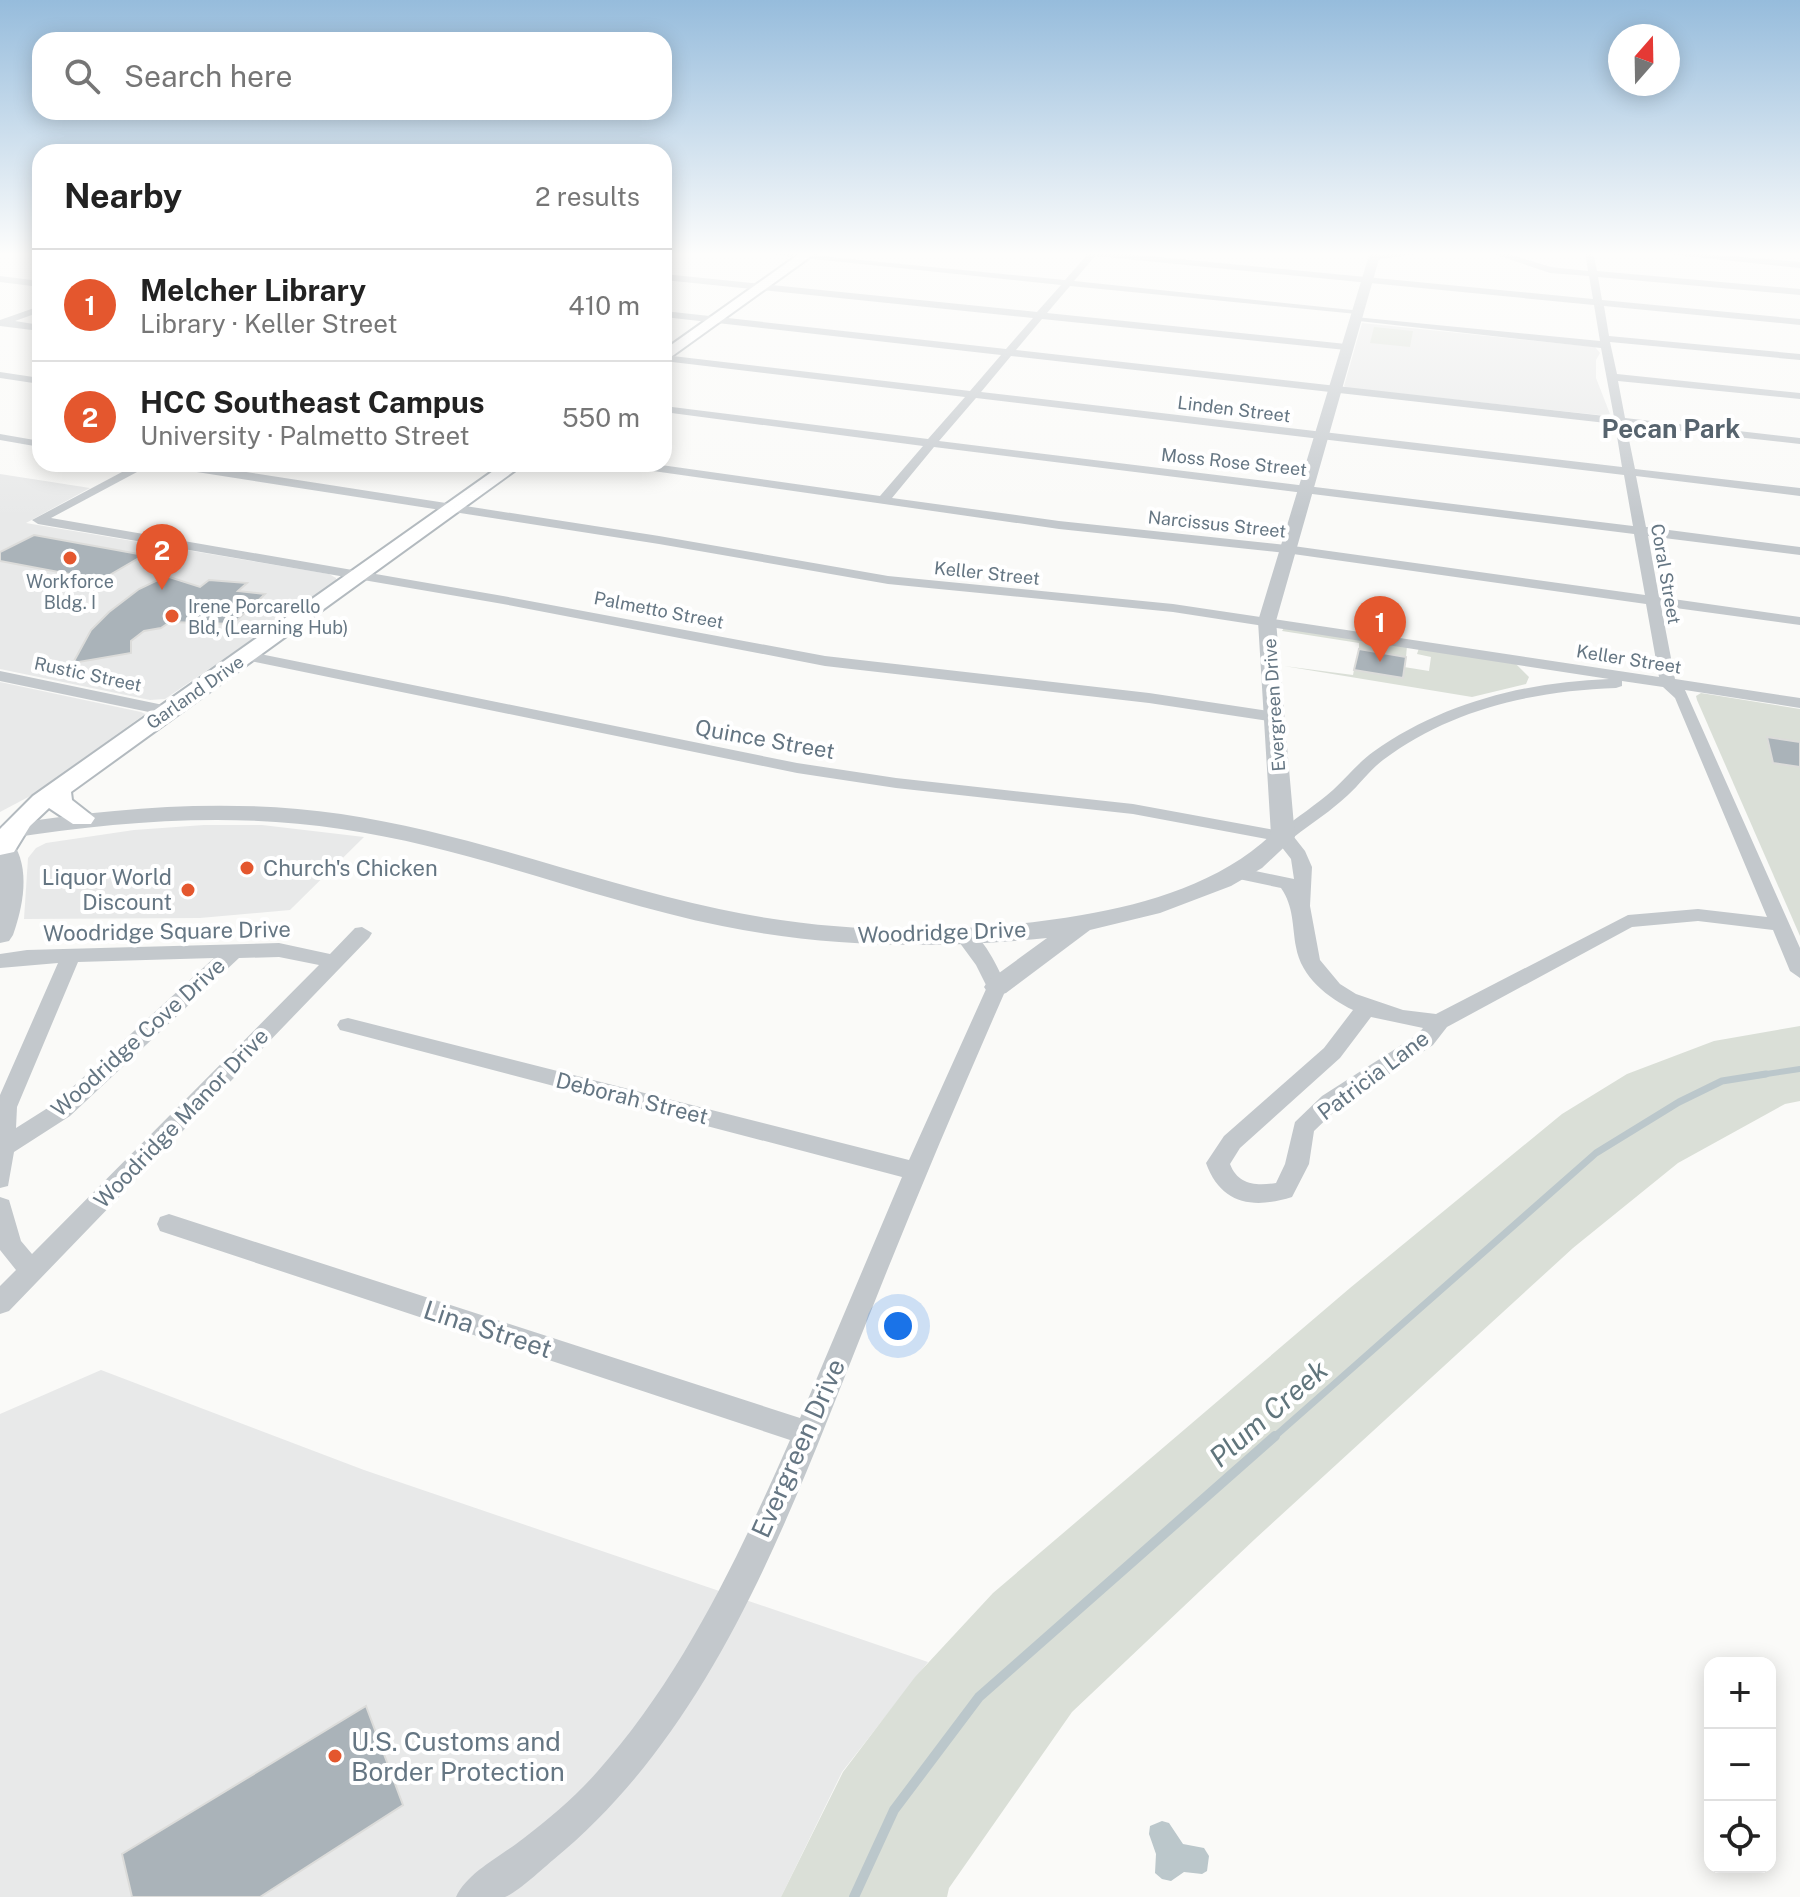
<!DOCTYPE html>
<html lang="en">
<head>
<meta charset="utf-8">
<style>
  :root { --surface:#fff; --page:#f6f6f6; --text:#222; --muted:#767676; --line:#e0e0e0; --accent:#e4572e }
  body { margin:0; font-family:"Public Sans",sans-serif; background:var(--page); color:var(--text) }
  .controls { position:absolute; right:24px; bottom:24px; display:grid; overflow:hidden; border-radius:16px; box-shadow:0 4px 20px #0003 }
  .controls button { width:72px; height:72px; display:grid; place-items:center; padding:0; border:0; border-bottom:2px solid var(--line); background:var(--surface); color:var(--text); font:40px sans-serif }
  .compass { position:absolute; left:1608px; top:24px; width:72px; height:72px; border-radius:50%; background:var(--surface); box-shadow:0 4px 20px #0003; rotate:20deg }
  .you { position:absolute; left:898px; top:1326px; width:28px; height:28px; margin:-20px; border:6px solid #fff; border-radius:50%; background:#1a73e8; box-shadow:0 0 0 12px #1a73e833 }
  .badge { display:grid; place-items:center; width:52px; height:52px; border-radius:50%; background:var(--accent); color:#fff; font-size:26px; font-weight:700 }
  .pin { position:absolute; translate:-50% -66px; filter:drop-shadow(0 2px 4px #0008) }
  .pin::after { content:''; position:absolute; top:42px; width:28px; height:24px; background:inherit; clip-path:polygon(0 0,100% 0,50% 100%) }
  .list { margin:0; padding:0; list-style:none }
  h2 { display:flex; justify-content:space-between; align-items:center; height:104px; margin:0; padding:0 32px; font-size:34px }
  h2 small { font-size:26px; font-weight:400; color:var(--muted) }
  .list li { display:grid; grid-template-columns:52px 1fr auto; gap:24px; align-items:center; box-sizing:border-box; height:112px; padding:0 32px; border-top:2px solid var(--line) }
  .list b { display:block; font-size:30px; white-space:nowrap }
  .list p { margin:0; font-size:26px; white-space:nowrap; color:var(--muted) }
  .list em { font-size:26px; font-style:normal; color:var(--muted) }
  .icon { flex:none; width:44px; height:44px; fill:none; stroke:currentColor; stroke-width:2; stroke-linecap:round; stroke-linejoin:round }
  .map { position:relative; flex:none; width:1800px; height:1897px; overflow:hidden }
  .search { position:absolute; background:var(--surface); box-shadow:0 4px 20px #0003; left:32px; top:32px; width:640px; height:88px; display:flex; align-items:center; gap:20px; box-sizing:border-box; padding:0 28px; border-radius:24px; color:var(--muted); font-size:30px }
  .panel { position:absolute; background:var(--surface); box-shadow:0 4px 20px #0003; left:32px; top:144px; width:640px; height:328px; border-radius:24px }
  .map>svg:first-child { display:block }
  .built { fill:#e8e9e9 }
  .green { fill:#dadfd7 }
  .water { fill:#bbc7cb }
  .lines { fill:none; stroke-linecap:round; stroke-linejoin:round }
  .stream-far2 { stroke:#bbc7cb; stroke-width:6 }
  .stream-far1 { stroke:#bbc7cb; stroke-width:7 }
  .stream { stroke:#bbc7cb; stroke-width:10 }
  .building { fill:#aab3b9; stroke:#dcdcda; stroke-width:2 }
  .secondary-casing { stroke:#b3babf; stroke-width:4 }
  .minor { fill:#c3c8cc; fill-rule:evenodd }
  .tertiary { fill:#c3c8cc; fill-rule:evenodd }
  .secondary { fill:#fff; fill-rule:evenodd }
  .poi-dot { fill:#e4572e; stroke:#fff; stroke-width:3 }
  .labels { text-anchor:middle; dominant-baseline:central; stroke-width:8; stroke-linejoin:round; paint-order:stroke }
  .far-street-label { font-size:18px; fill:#657683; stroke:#fff }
  .far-poi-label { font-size:18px; fill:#657683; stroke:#fff }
  .street-label { font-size:22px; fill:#657683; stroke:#fff }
  .poi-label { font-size:22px; fill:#657683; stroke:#fff; text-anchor:start }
  .far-district-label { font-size:26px; font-weight:bold; fill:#57646e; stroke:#fff }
  .near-street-label { font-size:26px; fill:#657683; stroke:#fff }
  .near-poi-label { font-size:26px; fill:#657683; stroke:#fff; text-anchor:start }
  .near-water-label { font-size:28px; font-style:italic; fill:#60757c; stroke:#fff }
</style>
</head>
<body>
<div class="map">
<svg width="1800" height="1897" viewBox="0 0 1800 1897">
  <rect width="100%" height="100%" fill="#fafaf8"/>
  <g class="built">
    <polygon points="1362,323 1595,347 1600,353 1596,360 1596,378 1610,414 1599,415 1347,388 1344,386"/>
    <polygon points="0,474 90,488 26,523 329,574 336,578 336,582 165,699 150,700 0,669"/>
    <polygon points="0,682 141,712 145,714 34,794 0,812"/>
    <polygon points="204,825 262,825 364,837 290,910 200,918 24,919 28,858 36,848 46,843 134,830"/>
    <polygon points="101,1370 364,1470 928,1662 842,1772 781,1897 0,1897 0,1414"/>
  </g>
  <g class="green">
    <polygon points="1374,327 1413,331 1410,347 1370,343"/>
    <polygon points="1284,628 1407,646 1406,657 1359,649 1359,643 1282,631"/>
    <polygon points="1419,648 1516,664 1529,677 1526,684 1472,697 1284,666 1353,675 1354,670 1402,678 1404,667 1429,671 1431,657 1417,654"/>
    <polygon points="1701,693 1800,709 1800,936 1697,700 1696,696"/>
    <polygon points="1800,1026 1800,1101 1785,1104 1678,1163 1573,1248 1255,1539 1072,1712 949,1888 947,1897 781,1897 843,1772 915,1677 993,1593 1350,1288 1562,1114 1627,1074 1714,1041"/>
  </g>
  <polygon class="water" points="1162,1821 1169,1823 1183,1844 1204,1848 1209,1856 1207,1871 1202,1874 1184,1872 1171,1881 1162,1879 1155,1873 1156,1854 1149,1834 1150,1826"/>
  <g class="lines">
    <polyline class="stream-far2" points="1753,1076 1800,1069"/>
    <polyline class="stream-far1" points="1273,1438 1596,1153 1679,1102 1722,1081 1766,1074"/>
    <polyline class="stream" points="854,1897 894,1810 979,1697 1275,1436"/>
  </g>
  <g class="building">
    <polygon points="34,535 144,555 101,580 0,561 0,552"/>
    <polygon points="166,576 200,587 209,580 247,583 238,591 265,594 233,624 170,622 161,628 144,631 131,641 131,653 73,663 91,630 109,612 139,589"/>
    <polygon points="1359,649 1406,657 1403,678 1354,670"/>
    <polygon points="1767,737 1800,742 1800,767 1773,763"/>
    <polygon points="366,1706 403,1805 260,1897 132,1897 122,1854"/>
  </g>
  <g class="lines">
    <g class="secondary-casing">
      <g id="secondary">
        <polygon points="802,252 817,252 664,362 664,350"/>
        <polygon points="503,464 524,464 71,792 72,800 95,818 91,824 73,824 49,808 30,826 14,852 0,855 0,829 33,796"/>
      </g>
    </g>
    <g class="minor">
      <path d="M747,252H780L1065,280L1087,255L1075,252H1108L1593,299L1589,276L1550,273L1488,252H1502L1551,267L1588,271L1585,252H1593L1597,271L1800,289V295L1598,277L1602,300L1800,319V325L1604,306L1609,336L1800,354V360L1610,342L1617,374L1800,393V399L1618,381L1625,418L1800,438V444L1626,425L1635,469L1800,488V496L1636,476L1646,527L1800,547V555L1648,536L1659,597L1800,617V625L1661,606L1675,679L1800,698V708L1685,690L1800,948V978L1790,971L1773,930L1698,921L1632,927L1447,1027L1433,1045L1338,1108L1314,1131L1309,1164L1292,1197C1254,1209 1221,1205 1206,1163L1224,1136L1324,1048L1353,1010C1328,998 1301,977 1296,947C1292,925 1294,907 1281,888L1234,878L1232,874L1241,868L1294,879L1291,859L1277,841L1133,814L896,788L797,773L240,659L237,656L245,651L797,763L896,778L1133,804L1280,831C1297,817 1316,805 1333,790C1346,778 1358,763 1373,752C1442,703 1525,682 1609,679L1173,612L888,584L659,544L171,468L165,464H194L659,536L888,576L1173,604L1659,677L1646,604L1286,553L1059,529L625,467L623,464H654L880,496L923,446L664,412V406L928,439L965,397L664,361V355L970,391L1001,355L664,317V311L1006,349L1033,318L664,280V274L1037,312L1061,285ZM1095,256L1594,305L1600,341L1355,317L1350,320L1601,348L1614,417L1016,350L1042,319L1346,350L1351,347L1346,344L1047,313L1070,286L1357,314L1362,311L1074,281ZM1011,356L1615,424L1622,467L981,392ZM976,398L1624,475L1633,526L939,441ZM934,447L1634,534L1645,595L1286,545L1059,521L892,498ZM1622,681L1663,687L1675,698L1767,917L1698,909L1628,915L1436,1014L1403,1010L1356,994L1340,984L1320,960L1310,906L1312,867L1305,851L1294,837C1312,823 1331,811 1348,795C1360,784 1370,770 1383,760C1451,709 1533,691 1616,688L1622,686ZM1371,1017L1423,1028L1417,1035L1322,1096L1295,1122L1285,1164L1276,1183C1256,1186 1238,1185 1230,1164L1240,1148L1340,1058Z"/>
      <polygon points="1397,252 1432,252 1374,260 1370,257"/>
      <polygon points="1648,252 1684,252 1800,262 1800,268"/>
      <polygon points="0,276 40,281 40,287 0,282"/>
      <polygon points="40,306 40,312 15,321 40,325 40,331 0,326 0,320"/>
      <polygon points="0,372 40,378 40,384 0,378"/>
      <polygon points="0,434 40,441 40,447 0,440"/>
      <polygon points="137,464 152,464 51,518 503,596 825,656 1149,693 1275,712 1283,717 1275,722 1149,703 825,666 503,604 38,524 32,520"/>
      <polygon points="0,671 168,706 176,711 168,716 0,681"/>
      <path d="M362,927L372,933L369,938L9,1311L0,1314V1286L16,1270L0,1250V1197L9,1200L21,1241L32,1254L319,965L279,957L239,958L70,1116L14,1152L8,1186L0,1188V1095L58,963L0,968V954L27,950L279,943L330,954L355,928ZM214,958L54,1104L16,1128L17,1107L78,962Z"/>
      <path d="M964,929C984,934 998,969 1007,987C960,1094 914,1202 871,1311C793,1504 719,1724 553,1860C541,1870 518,1892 505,1897C492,1897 470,1897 456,1897C467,1872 503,1855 524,1838C550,1818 575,1797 597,1772C682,1677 739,1556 790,1440L160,1231L157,1224L160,1217L169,1214L800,1418L902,1177L348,1032L340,1030L337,1025L340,1020L348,1018L909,1160L987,987L976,965L954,935Z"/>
    </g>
    <g class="tertiary">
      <path d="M1370,252H1381L1276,621L1295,837L1262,868L1231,886L1160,913L1090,930L1006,993L997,996L988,993L984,987L988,981L1047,938C938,949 829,948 722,926C593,900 472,848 341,829C232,812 119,821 10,838L0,834L2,826L10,824C119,807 231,798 341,814C470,833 592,882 719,909C837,935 964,935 1082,915C1148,904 1221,882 1271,835L1258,621Z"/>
      <path d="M4,839L12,841C31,869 23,906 13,935L9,941L0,943V840Z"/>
    </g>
    <use href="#secondary" class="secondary"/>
  </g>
  <linearGradient id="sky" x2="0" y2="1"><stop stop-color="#96bcdc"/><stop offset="0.49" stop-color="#fdfdfc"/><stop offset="1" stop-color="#fdfdfc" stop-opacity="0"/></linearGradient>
  <rect width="1800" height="518" fill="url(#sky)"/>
  <g class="poi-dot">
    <circle cx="70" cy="558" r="8"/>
    <circle cx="172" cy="616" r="8"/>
    <circle cx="247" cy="868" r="8"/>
    <circle cx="188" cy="890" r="8"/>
    <circle cx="335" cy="1756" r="8"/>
  </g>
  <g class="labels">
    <g class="far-street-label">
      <text transform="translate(1234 409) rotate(7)">Linden Street</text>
      <text transform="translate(1234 462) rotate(6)">Moss Rose Street</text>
      <text transform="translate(1217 524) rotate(6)">Narcissus Street</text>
      <text transform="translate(987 573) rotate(6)">Keller Street</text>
      <text transform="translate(1666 574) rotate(80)">Coral Street</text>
      <text transform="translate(659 610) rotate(11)">Palmetto Street</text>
      <text transform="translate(1629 659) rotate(9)">Keller Street</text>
      <text transform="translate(88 674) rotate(12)">Rustic Street</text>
      <text transform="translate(195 692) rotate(-35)">Garland Drive</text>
      <text transform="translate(1274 705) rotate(-94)">Evergreen Drive</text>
    </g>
    <g class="far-poi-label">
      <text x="70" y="581">Workforce<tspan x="70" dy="21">Bldg. I</tspan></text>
      <text x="188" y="606" text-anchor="start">Irene Porcarello<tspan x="188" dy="21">Bld, (Learning Hub)</tspan></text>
    </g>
    <g class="street-label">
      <text transform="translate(765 739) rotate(10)">Quince Street</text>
      <text transform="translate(167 931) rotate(-1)">Woodridge Square Drive</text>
      <text transform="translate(942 932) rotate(-2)">Woodridge Drive</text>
      <text transform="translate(138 1037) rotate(-42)">Woodridge Cove Drive</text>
      <text transform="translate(1373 1075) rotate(-37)">Patricia Lane</text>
      <text transform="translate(632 1098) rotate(14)">Deborah Street</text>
      <text transform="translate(181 1118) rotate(-46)">Woodridge Manor Drive</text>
    </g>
    <g class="poi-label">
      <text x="263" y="868">Church's Chicken</text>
      <text x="172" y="877" text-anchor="end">Liquor World<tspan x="172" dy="25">Discount</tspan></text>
    </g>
    <g class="far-district-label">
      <text x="1671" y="428">Pecan Park</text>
    </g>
    <g class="near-street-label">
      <text transform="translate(488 1329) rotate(18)">Lina Street</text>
      <text transform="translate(798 1448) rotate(-66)">Evergreen Drive</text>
    </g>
    <g class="near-poi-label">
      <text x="351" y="1741">U.S. Customs and<tspan x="351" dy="30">Border Protection</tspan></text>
    </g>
    <g class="near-water-label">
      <text transform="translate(1268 1413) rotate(-41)">Plum Creek</text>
    </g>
  </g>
</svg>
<div class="controls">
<button>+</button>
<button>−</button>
<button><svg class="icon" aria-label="locate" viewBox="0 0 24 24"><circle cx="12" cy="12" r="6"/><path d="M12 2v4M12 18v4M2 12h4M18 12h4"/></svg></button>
</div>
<svg class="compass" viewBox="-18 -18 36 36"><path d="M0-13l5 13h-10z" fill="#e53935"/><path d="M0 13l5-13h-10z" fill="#767676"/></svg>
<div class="you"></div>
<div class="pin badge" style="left:1380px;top:662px">1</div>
<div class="pin badge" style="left:162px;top:590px">2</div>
<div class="search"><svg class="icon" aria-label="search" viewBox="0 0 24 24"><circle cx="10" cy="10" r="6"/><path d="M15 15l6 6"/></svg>Search here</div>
<section class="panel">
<h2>Nearby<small>2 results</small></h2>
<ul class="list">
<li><span class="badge">1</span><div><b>Melcher Library</b><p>Library · Keller Street</p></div><em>410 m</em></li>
<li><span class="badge">2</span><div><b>HCC Southeast Campus</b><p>University · Palmetto Street</p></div><em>550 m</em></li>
</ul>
</section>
</div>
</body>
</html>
